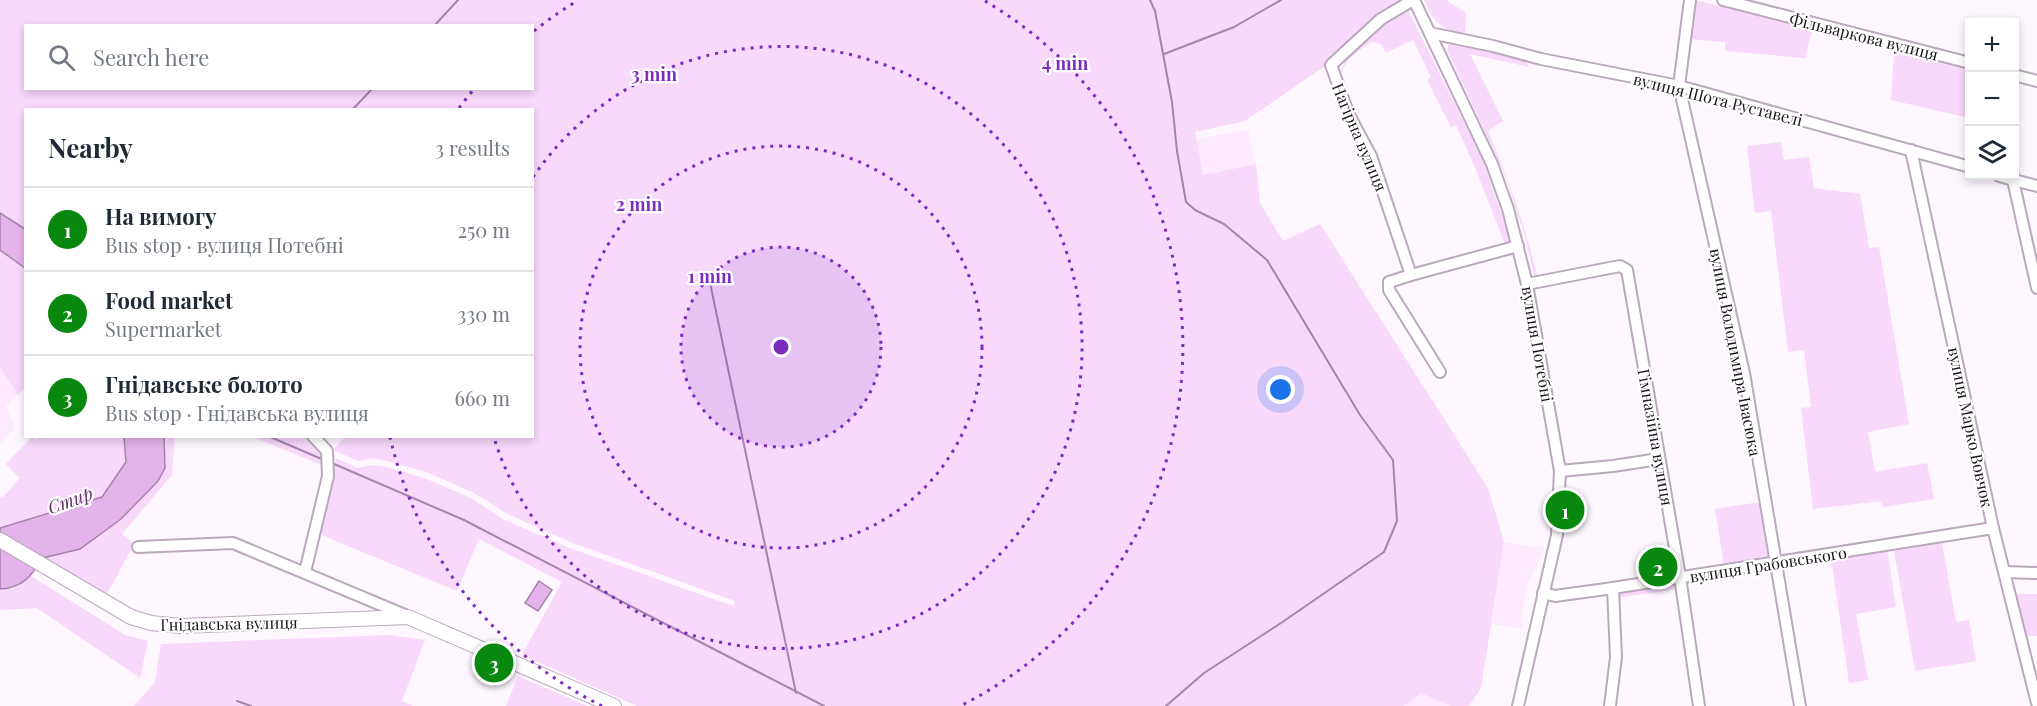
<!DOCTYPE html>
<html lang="en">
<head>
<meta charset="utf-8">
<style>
  :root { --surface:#fff; --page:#f6f6f7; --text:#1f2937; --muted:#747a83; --line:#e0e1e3; --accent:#08880e }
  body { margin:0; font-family:"Playfair Display",serif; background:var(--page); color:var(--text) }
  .controls { position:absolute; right:18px; top:18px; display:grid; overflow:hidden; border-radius:0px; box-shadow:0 3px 9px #0003 }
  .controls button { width:54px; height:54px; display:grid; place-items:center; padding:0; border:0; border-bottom:2px solid var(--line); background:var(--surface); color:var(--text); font:30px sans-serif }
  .you { position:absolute; left:1281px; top:390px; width:21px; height:21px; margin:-15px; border:4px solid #fff; border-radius:50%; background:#1a73e8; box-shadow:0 0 0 9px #1a73e833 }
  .badge { display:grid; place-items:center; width:39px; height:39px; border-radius:50%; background:var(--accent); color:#fff; font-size:20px; font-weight:700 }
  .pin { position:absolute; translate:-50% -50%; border:3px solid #fff; box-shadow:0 2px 6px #0006 }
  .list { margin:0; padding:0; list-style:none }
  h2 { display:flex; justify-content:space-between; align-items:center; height:78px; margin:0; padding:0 24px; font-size:26px }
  h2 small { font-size:20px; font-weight:400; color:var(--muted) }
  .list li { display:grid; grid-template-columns:39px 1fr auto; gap:18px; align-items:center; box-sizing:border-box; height:84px; padding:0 24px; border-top:2px solid var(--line) }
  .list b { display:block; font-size:22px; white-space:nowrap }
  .list p { margin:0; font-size:20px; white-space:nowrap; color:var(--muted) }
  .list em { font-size:20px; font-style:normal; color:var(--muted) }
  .icon { flex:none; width:33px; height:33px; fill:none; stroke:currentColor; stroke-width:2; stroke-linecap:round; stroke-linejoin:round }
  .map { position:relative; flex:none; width:2037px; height:706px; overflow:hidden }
  .search { position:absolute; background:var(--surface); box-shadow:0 3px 9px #0003; left:24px; top:24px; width:510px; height:66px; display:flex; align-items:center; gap:15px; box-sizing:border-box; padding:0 21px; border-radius:0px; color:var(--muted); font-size:22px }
  .panel { position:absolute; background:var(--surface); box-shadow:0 3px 9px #0003; left:24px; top:108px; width:510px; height:330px; border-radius:0px }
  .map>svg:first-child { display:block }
  .built { fill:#fdeaff }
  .green { fill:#f8d8fb; fill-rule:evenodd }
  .water { fill:#e5b3eb; stroke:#a883ad; stroke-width:1.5 }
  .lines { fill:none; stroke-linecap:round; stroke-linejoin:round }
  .stream { stroke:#a883ad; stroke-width:2 }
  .minor-casing { stroke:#baa9bc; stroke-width:14 }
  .major-casing { stroke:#baa9bc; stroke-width:16 }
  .minor { stroke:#fff; stroke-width:10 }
  .major { stroke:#fff; stroke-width:14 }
  .ring { fill:none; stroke:#7b2cbf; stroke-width:3; stroke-dasharray:3 6 }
  .labels { text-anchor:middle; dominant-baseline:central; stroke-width:4.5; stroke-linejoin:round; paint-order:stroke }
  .street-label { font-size:16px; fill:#1a141b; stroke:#fff }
  .water-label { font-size:18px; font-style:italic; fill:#652b6c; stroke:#fff }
  .centre { fill:#7b2cbf; stroke:#fff; stroke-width:3 }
  .ring-label { font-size:18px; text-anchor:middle; font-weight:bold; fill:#7b2cbf; stroke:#fff; stroke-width:4.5; stroke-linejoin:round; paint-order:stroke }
</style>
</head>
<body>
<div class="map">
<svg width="2037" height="706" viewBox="0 0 2037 706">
  <rect width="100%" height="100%" fill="#fef7ff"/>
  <g class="built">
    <polygon points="1248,129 1256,164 1202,175 1195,140"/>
    <polygon points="0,367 18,395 6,406 15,428 0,443"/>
    <polygon points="1504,542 1545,548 1528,583 1521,617 1524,629 1492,624"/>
    <polygon points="1421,693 1451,706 1403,706"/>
  </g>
  <g class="green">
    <path d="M0,0H1403L1379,16L1325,66L1245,121L1195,132L1203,175L1256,164L1260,203L1283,241L1320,224L1488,488L1504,542L1481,688L1469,706H1451L1421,693L1403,706H637L522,655L562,582L479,539L457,591L319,534L336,458L358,468L371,465L386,467L424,478L471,498L503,519L567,547L733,606L735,601L570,542L506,513L474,493L426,472L387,461L371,458L359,461L333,450L345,437L532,436V110H26L25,229L0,213ZM26,26H532V88H26Z"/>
    <path d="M1424,0H1446L1466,13L1465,35C1439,27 1436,25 1424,0Z"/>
    <polygon points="1696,0 1812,30 1805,58 1725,51 1725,42 1691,39"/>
    <path d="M1408,10L1484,163L1511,243L1505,244L1474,165L1456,125L1451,127L1427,80L1431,77L1413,40L1386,53L1381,44L1372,42C1357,51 1344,60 1340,78L1339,79C1343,48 1382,23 1408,10Z"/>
    <path d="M1458,41L1523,58L1529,67L1470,54L1503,121L1488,131C1509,179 1525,227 1538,278H1535L1525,237L1506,177L1448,52V45Z"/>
    <polygon points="1894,52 1969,70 1969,118 1891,100"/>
    <polygon points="1781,142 1784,160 1809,157 1814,188 1860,194 1869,248 1879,247 1909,424 1868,432 1875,472 1927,463 1934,499 1883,507 1881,501 1813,509 1801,408 1811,407 1804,350 1788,352 1771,211 1755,213 1747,146"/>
    <polygon points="0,250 25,268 25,388 18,395 0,367"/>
    <polygon points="42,436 124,437 126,462 103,497 0,528 0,496 2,498 20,478 6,464 32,437 37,440"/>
    <polygon points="164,437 175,437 172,475 122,534 134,544 106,596 43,558 80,549 165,468"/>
    <polygon points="253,437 308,437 323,452 324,466"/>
    <polygon points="1760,502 1769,558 1724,565 1715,509"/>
    <polygon points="1942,543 1956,622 1969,620 1976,661 1915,671 1894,551"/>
    <polygon points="1887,548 1896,607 1856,614 1868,680 1849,683 1831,557"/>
    <polygon points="31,576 125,635 148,641 140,678 37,608 0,610 0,589 14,589"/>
    <polygon points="1677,585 1677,589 1616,598 1616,594"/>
    <polygon points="2015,594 2037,594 2037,636 2025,636"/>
    <polygon points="390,635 425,640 402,701 414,706 134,706 155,682 161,644"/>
    <polygon points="518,676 587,706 506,706"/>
  </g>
  <g class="water">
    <polygon points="0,213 25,229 25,268 0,250"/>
    <path d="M124,437H164L165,468L158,481L121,519L80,549L43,558C31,576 23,588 0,589V528L102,497L126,462Z"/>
    <polygon points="539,581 552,590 538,611 525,603"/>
  </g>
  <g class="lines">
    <g class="stream">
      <polyline points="1150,0 1155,11 1172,102 1177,151 1186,202 1195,210 1224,224 1267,260 1360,415 1393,460 1397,521 1384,552 1281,623 1204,673 1166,706"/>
      <polyline points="434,26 458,0"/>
      <polyline points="1164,54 1234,27 1281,0"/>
      <polyline points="352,110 373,88"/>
      <polyline points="709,278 796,693"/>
      <polyline points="268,436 324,460"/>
      <polyline points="334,464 464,520 824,706"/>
      <polyline points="237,701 251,706"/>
    </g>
    <g class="minor-casing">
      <g id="minor">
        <polyline points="1414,0 1492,164 1508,209 1527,284 1560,471 1557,535 1518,706"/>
        <polyline points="1690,0 1679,86 1744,373 1800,706"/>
        <polyline points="1723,0 1970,63"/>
        <polyline points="1430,33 1493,46 1541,59 1679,86 1970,167"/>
        <polyline points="2014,75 2037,81"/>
        <polyline points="1911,150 1993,528 2037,703"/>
        <polyline points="1999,176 2037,186"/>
        <polyline points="2013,180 2037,288"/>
        <polyline points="1411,275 1371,156 1349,115 1331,65 1381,19 1413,0"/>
        <polyline points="1527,284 1620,266 1627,270 1680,577 1699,706"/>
        <polyline points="1440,372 1389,290 1389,282 1411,275 1518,246"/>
        <polyline points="1560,471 1613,466 1659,459"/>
        <polyline points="138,547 233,543 405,615"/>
        <polyline points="305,572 328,476 327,451 313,436"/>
        <polyline points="2005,572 2037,573"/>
        <polyline points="1543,593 1555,596 1613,588 1993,528"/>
        <polyline points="1610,706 1616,657 1613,588"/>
      </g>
    </g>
    <g class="major-casing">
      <polyline id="major" points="0,540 131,617 151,623 181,626 408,617 614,706"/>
    </g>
    <use href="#minor" class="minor"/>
    <use href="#major" class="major"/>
  </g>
  <circle cx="781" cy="347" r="100" fill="#7b2cbf" fill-opacity=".12"/>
  <g class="ring">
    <circle cx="781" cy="347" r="100"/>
    <circle cx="781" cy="347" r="201"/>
    <path d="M533 177A301 301 0 1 1 494 438"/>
    <path d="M602 706A401 401 0 0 1 390 437M459 108A401 401 0 0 1 474 89M534 31A401 401 0 0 1 577 1M985 1A401 401 0 0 1 960 706"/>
  </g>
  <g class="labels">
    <g class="street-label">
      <text transform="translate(1864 36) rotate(14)">Фільваркова вулиця</text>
      <text transform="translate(1718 99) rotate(14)">вулиця Шота Руставелі</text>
      <text transform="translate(1360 137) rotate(67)">Нагірна вулиця</text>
      <text transform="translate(1538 344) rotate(80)">вулиця Потебні</text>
      <text transform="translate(1736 352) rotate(79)">вулиця Володимира Івасюка</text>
      <text transform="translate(1971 427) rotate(78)">вулиця Марко Вовчок</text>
      <text transform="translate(1656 437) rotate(80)">Гімназійна вулиця</text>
      <text transform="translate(1768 564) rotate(-9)">вулиця Грабовського</text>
      <text transform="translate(229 623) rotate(-1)">Гнідавська вулиця</text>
    </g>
    <g class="water-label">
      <text transform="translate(70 500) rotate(-20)">Стир</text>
    </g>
  </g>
  <circle cx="781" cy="347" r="9" class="centre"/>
  <g class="ring-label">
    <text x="1065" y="70">4 min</text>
    <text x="654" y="81">3 min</text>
    <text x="639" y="211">2 min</text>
    <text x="710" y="283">1 min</text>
  </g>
</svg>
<div class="controls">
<button>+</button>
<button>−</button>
<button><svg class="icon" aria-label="layers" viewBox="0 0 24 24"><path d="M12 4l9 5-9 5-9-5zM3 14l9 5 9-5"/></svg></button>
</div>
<div class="you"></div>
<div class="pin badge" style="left:1565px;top:510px">1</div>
<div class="pin badge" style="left:1658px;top:567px">2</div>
<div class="pin badge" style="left:494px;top:663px">3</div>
<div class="search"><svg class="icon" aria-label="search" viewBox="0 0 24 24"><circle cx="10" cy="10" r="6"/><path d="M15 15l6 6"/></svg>Search here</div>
<section class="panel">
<h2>Nearby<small>3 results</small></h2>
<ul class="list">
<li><span class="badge">1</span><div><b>На вимогу</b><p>Bus stop · вулиця Потебні</p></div><em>250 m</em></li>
<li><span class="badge">2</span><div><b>Food market</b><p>Supermarket</p></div><em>330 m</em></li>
<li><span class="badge">3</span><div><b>Гнідавське болото</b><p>Bus stop · Гнідавська вулиця</p></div><em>660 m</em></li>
</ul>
</section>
</div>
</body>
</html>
